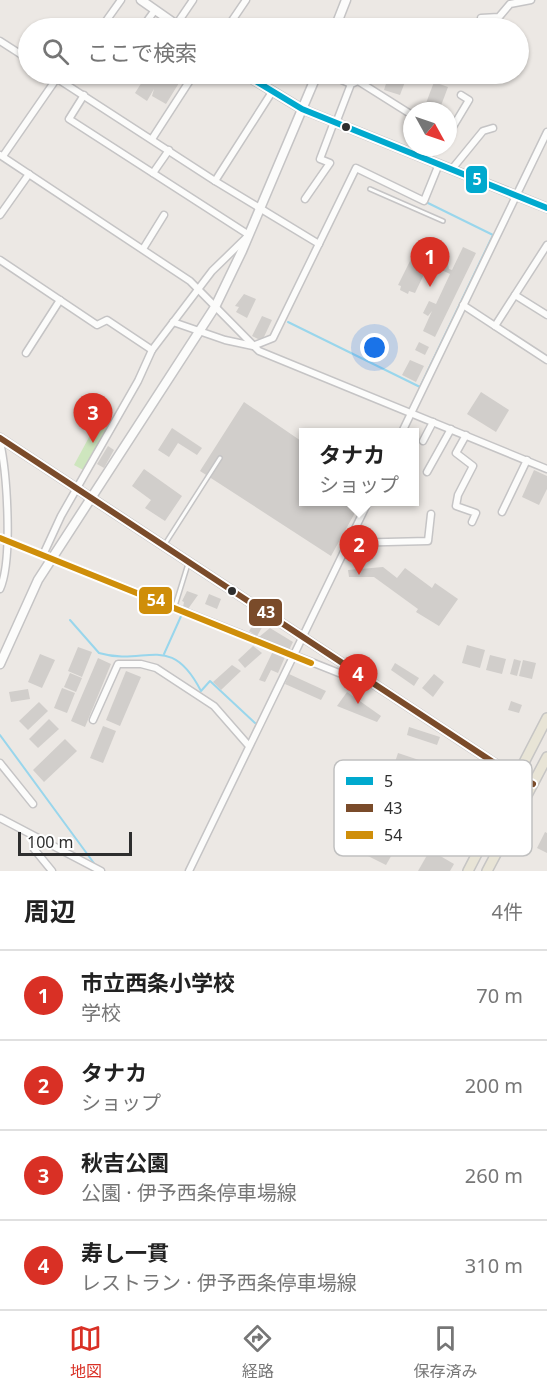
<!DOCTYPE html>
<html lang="ja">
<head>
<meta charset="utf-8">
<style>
  :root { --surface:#fff; --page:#f2f2f2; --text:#222; --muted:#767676; --line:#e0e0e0; --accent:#d93025 }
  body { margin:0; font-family:"Noto Sans","Noto Sans JP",sans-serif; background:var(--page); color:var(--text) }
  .compass { position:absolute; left:403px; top:102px; width:54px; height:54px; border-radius:50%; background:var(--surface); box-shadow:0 2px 4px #0004; rotate:130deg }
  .scale { position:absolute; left:18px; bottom:15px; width:114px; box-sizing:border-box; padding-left:6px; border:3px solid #2e2e2e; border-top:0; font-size:16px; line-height:21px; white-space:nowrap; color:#2e2e2e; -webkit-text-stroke:4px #fff; paint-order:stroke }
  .you { position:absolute; left:375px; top:348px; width:21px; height:21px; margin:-15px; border:4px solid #fff; border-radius:50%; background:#1a73e8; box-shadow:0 0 0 9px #1a73e833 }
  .badge { display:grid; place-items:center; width:39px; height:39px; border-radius:50%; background:var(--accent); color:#fff; font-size:20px; font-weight:700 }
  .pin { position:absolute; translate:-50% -50px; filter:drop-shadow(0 2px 3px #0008) }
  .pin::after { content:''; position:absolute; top:32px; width:21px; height:18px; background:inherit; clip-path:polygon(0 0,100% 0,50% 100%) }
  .popup { position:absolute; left:299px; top:428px; width:120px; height:78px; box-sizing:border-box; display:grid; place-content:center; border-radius:0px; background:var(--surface); filter:drop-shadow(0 2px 4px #0005); font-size:20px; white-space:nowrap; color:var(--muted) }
  .popup b { font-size:22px; color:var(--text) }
  .popup::after { content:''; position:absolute; left:50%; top:100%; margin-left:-12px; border:12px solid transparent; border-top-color:var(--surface) }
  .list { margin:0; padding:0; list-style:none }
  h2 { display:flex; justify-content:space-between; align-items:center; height:78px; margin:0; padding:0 24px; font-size:26px }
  h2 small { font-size:20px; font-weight:400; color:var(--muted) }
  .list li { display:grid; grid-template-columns:39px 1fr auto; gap:18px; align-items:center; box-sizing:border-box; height:90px; padding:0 24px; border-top:2px solid var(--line) }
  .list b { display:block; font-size:22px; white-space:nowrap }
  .list p { margin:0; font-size:20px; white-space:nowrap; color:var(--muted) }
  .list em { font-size:20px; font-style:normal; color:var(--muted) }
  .icon { flex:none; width:33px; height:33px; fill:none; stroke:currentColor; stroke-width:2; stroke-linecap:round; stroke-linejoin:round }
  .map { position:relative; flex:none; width:547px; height:871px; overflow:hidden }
  .search { position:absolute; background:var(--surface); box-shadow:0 2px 4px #0004; left:18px; right:18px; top:18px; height:66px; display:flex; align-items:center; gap:15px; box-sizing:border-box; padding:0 21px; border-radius:33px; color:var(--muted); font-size:22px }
  .sheet { height:438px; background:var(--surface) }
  nav { display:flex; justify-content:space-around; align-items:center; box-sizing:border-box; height:84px; border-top:2px solid var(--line); background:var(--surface); font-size:16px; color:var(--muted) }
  nav a { display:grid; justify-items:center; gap:3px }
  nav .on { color:var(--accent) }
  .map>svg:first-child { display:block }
  .green { fill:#cee6be }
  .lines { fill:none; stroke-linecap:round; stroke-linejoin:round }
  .stream { stroke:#99d6ec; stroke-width:2 }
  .building { fill:#d1cecb }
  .lane-casing { stroke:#c5c4c5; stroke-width:6 }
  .street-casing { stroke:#c5c4c5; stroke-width:9 }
  .secondary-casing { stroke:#c5c4c5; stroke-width:11 }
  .primary-casing { stroke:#c6c5c4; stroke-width:12 }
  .lane { stroke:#fcfcfb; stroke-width:3 }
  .street { stroke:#fcfcfb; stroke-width:6 }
  .secondary { stroke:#fcfcfb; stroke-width:8 }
  .primary { stroke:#e8e4d6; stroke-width:9 }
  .bus-1-casing { stroke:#fff; stroke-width:10 }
  .bus-2-casing { stroke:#fff; stroke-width:10 }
  .bus-3-casing { stroke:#fff; stroke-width:10 }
  .bus-1 { stroke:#00a9ce; stroke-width:6 }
  .bus-2 { stroke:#7a4b2a; stroke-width:6 }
  .bus-3 { stroke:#cf8e09; stroke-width:6 }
  .bus-dot { fill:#2e2e2e; stroke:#fff; stroke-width:2 }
  .key { fill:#fff; stroke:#c0c0c0; stroke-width:1.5 }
  .key-label { font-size:16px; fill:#2e2e2e }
  .line-badge { stroke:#fff; stroke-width:2 }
  .badge-label { font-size:16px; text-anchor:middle; font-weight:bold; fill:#fff }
</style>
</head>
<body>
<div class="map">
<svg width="547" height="871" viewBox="0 0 547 871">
  <rect width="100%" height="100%" fill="#ece8e4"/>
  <polygon class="green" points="101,415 113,421 85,471 74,465"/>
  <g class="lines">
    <g class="stream">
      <polyline points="288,322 420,387 493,235 428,203"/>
      <path d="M70,620L99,653C146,667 170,631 201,691L210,681L255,723"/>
      <polyline points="164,654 182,614"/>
      <polyline points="0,735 96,866"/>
    </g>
  </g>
  <g class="building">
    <polygon points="147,74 164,74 161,77 164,79 167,75 179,83 166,104 152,96 154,89 147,101 135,93"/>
    <polygon points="389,74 408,74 400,95 384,90"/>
    <polygon points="434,82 448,87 439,111 423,111"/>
    <polygon points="419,243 436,251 431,261 442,257 447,259 449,269 452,270 463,247 476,253 435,337 423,331 432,311 428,316 423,313 429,301 436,304 450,274 429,264 415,293 409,291 408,294 400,290 401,286 398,285"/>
    <polygon points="244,294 256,299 247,318 236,312 239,307 235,306"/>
    <polygon points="262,316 272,320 262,341 252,336"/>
    <polygon points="419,342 429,347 425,355 415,350"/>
    <polygon points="410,360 424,366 416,382 402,375"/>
    <polygon points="481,392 509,410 496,432 467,414"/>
    <polygon points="244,402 304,443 304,502 361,502 331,556 200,471"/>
    <polygon points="172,428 202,448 197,455 178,443 169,457 158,450"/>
    <polygon points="108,446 114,450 104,468 97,464"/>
    <polygon points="144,469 182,496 165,521 145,508 151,500 132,486"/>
    <polygon points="534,470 547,476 547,489 539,505 522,497"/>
    <polygon points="383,567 397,578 405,568 432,588 435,583 458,599 439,626 416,612 418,609 374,577 349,577 348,570"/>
    <polygon points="187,591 198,595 188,609 183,607 184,602 182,601"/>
    <polygon points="209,594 221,599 217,609 205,604"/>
    <polygon points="257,619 264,624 257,636 249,631"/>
    <polygon points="270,628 293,642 289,650 259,637"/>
    <polygon points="467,645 485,650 480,668 462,663"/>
    <polygon points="253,646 262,653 245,668 238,660"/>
    <polygon points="78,647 92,652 82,677 68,671"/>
    <polygon points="273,651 285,657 278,673 271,670 265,682 259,680"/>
    <polygon points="40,654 55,660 42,688 28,682"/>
    <polygon points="490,655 506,659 502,674 486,670"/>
    <polygon points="98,658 111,664 85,727 71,721"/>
    <polygon points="514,659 521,661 517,676 510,674"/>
    <polygon points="523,660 536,663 532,679 519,676"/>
    <polygon points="395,663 419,678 414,686 391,670"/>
    <polygon points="232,665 241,671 221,690 213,682"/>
    <polygon points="126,671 141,677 120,726 106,720"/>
    <polygon points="70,673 82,678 76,692 64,687"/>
    <polygon points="289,674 326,691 321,700 285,684"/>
    <polygon points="434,674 444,682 433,697 422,688"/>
    <polygon points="62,688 75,693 67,713 54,708"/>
    <polygon points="28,689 30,699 11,702 9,692"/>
    <polygon points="347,692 381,716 377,722 337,706"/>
    <polygon points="511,701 522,705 519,713 508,710"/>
    <polygon points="39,702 48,711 28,730 19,721"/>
    <polygon points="49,719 59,729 38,748 29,739"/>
    <polygon points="103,726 116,731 103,763 90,758"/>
    <polygon points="409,727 440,737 437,745 407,735"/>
    <polygon points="65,739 77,751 44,782 33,770"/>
    <polygon points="398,753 476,779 470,797 392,771"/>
    <polygon points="438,791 487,806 483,818 434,803"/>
    <polygon points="545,832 547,833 547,853 537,848"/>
    <polygon points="362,833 394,851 386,865 354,849"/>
    <polygon points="430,850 454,864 450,871 418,871"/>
  </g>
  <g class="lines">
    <g class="lane-casing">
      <g id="lane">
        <polyline points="370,189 443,221"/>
        <polyline points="165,544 220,458"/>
        <polyline points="175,606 188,564"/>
        <polyline points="387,800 484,836"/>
      </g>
    </g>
    <g class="street-casing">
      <g id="street">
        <polyline points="481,18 499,17 510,4 531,0"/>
        <polyline points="176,25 193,0"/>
        <polyline points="101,28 121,0"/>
        <polyline points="142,28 155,10"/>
        <polyline points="227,28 246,0"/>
        <polyline points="0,41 28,59"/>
        <polyline points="50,74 215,181 319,244"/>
        <polyline points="328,74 351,84"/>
        <polyline points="336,123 351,84 358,81 412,115"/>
        <polyline points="448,135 469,100 461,95"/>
        <polyline points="152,139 194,74"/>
        <polyline points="0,155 190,281 259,351 547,469"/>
        <polyline points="3,156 57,78"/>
        <polyline points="452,169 483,131 493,128"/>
        <polyline points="153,173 169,150"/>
        <polyline points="215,181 272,92"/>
        <polyline points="305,199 330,163 320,159 334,122"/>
        <polyline points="0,215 29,174"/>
        <polyline points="143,249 164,215"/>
        <polyline points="0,260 97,325 107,320 152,350"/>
        <polyline points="515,295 547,315"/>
        <polyline points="463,305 495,326 547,245"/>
        <polyline points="173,322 225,340 253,346 273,338 356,168 424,201 439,164"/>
        <polyline points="495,326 547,360"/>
        <polyline points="26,353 60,300"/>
        <polyline points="402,432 547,132"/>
        <polyline points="466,435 456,453 473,466 458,495 456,506 476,513 472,522"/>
        <polyline points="423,441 433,422"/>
        <path d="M0,442C7,473 13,560 0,589"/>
        <polyline points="427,472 451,429"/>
        <polyline points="502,512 527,460"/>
        <polyline points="0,538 344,675 352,669"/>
        <polyline points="347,543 428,541 431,514"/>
        <polyline points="43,555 61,516 138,381 152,350 212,271 249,235 69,119 84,95"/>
        <polyline points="93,720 118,664 141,664 156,668 214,706 249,746"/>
        <polyline points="0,763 33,804"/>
        <polyline points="0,818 101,871"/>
        <polyline points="44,841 34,849 52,871"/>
        <polyline points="189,871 368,502"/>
      </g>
    </g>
    <g class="secondary-casing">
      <g id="secondary">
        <polyline points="141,0 181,28"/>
        <polyline points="335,28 346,0"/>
        <polyline points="244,74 302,109 547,208"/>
        <polyline points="0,438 499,766 533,784"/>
        <polyline points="0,664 38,580 215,307 242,251 317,74"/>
      </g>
    </g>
    <g class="primary-casing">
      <g id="primary">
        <polyline points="468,871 547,718"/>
        <polyline points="487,871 547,757"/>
      </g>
    </g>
    <use href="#lane" class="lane"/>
    <use href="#street" class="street"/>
    <use href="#secondary" class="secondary"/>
    <use href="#primary" class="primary"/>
    <g class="bus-1-casing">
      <polyline id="bus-1" points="244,74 302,109 547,208"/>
    </g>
    <g class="bus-2-casing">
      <polyline id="bus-2" points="0,438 499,766 533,784"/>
    </g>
    <g class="bus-3-casing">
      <polyline id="bus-3" points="0,538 311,663"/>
    </g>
    <use href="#bus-1" class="bus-1"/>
    <use href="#bus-2" class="bus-2"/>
    <use href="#bus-3" class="bus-3"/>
  </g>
  <g class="bus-dot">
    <circle cx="346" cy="127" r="5"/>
    <circle cx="232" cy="591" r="5"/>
  </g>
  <rect x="334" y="760" width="198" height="96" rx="9" class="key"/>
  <rect x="346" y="777" width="27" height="8" fill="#00a9ce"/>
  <rect x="346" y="804" width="27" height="8" fill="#7a4b2a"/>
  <rect x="346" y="831" width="27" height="8" fill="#cf8e09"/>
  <g class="key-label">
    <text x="384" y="787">5</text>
    <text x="384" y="814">43</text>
    <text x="384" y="841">54</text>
  </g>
  <g class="line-badge">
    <rect x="465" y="165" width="23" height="29" rx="6" fill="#00a9ce"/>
    <rect x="138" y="586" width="35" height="29" rx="6" fill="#cf8e09"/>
    <rect x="248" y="598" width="35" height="29" rx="6" fill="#7a4b2a"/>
  </g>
  <g class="badge-label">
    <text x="477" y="185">5</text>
    <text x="156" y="606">54</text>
    <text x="266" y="618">43</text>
  </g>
</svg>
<svg class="compass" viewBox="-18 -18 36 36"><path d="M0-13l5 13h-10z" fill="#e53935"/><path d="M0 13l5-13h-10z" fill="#767676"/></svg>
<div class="scale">100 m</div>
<div class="you"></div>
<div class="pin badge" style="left:430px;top:287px">1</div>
<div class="pin badge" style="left:359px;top:575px">2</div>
<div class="popup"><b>タナカ</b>ショップ</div>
<div class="pin badge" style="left:93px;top:443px">3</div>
<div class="pin badge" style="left:358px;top:704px">4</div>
<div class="search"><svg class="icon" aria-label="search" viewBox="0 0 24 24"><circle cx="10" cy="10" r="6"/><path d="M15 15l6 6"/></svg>ここで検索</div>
</div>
<section class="sheet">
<h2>周辺<small>4件</small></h2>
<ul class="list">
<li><span class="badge">1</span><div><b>市立西条小学校</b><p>学校</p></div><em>70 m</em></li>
<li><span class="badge">2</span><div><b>タナカ</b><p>ショップ</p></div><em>200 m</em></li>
<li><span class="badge">3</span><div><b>秋吉公園</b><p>公園 · 伊予西条停車場線</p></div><em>260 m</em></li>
<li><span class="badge">4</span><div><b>寿し一貫</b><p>レストラン · 伊予西条停車場線</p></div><em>310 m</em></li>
</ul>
</section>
<nav>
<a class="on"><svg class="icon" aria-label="map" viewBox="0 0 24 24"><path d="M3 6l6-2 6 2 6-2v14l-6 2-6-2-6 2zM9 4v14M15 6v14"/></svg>地図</a>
<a><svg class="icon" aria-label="directions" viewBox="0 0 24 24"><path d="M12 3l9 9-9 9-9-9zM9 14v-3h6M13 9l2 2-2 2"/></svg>経路</a>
<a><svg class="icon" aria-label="saved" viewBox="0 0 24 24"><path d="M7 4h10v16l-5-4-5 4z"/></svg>保存済み</a>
</nav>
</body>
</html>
